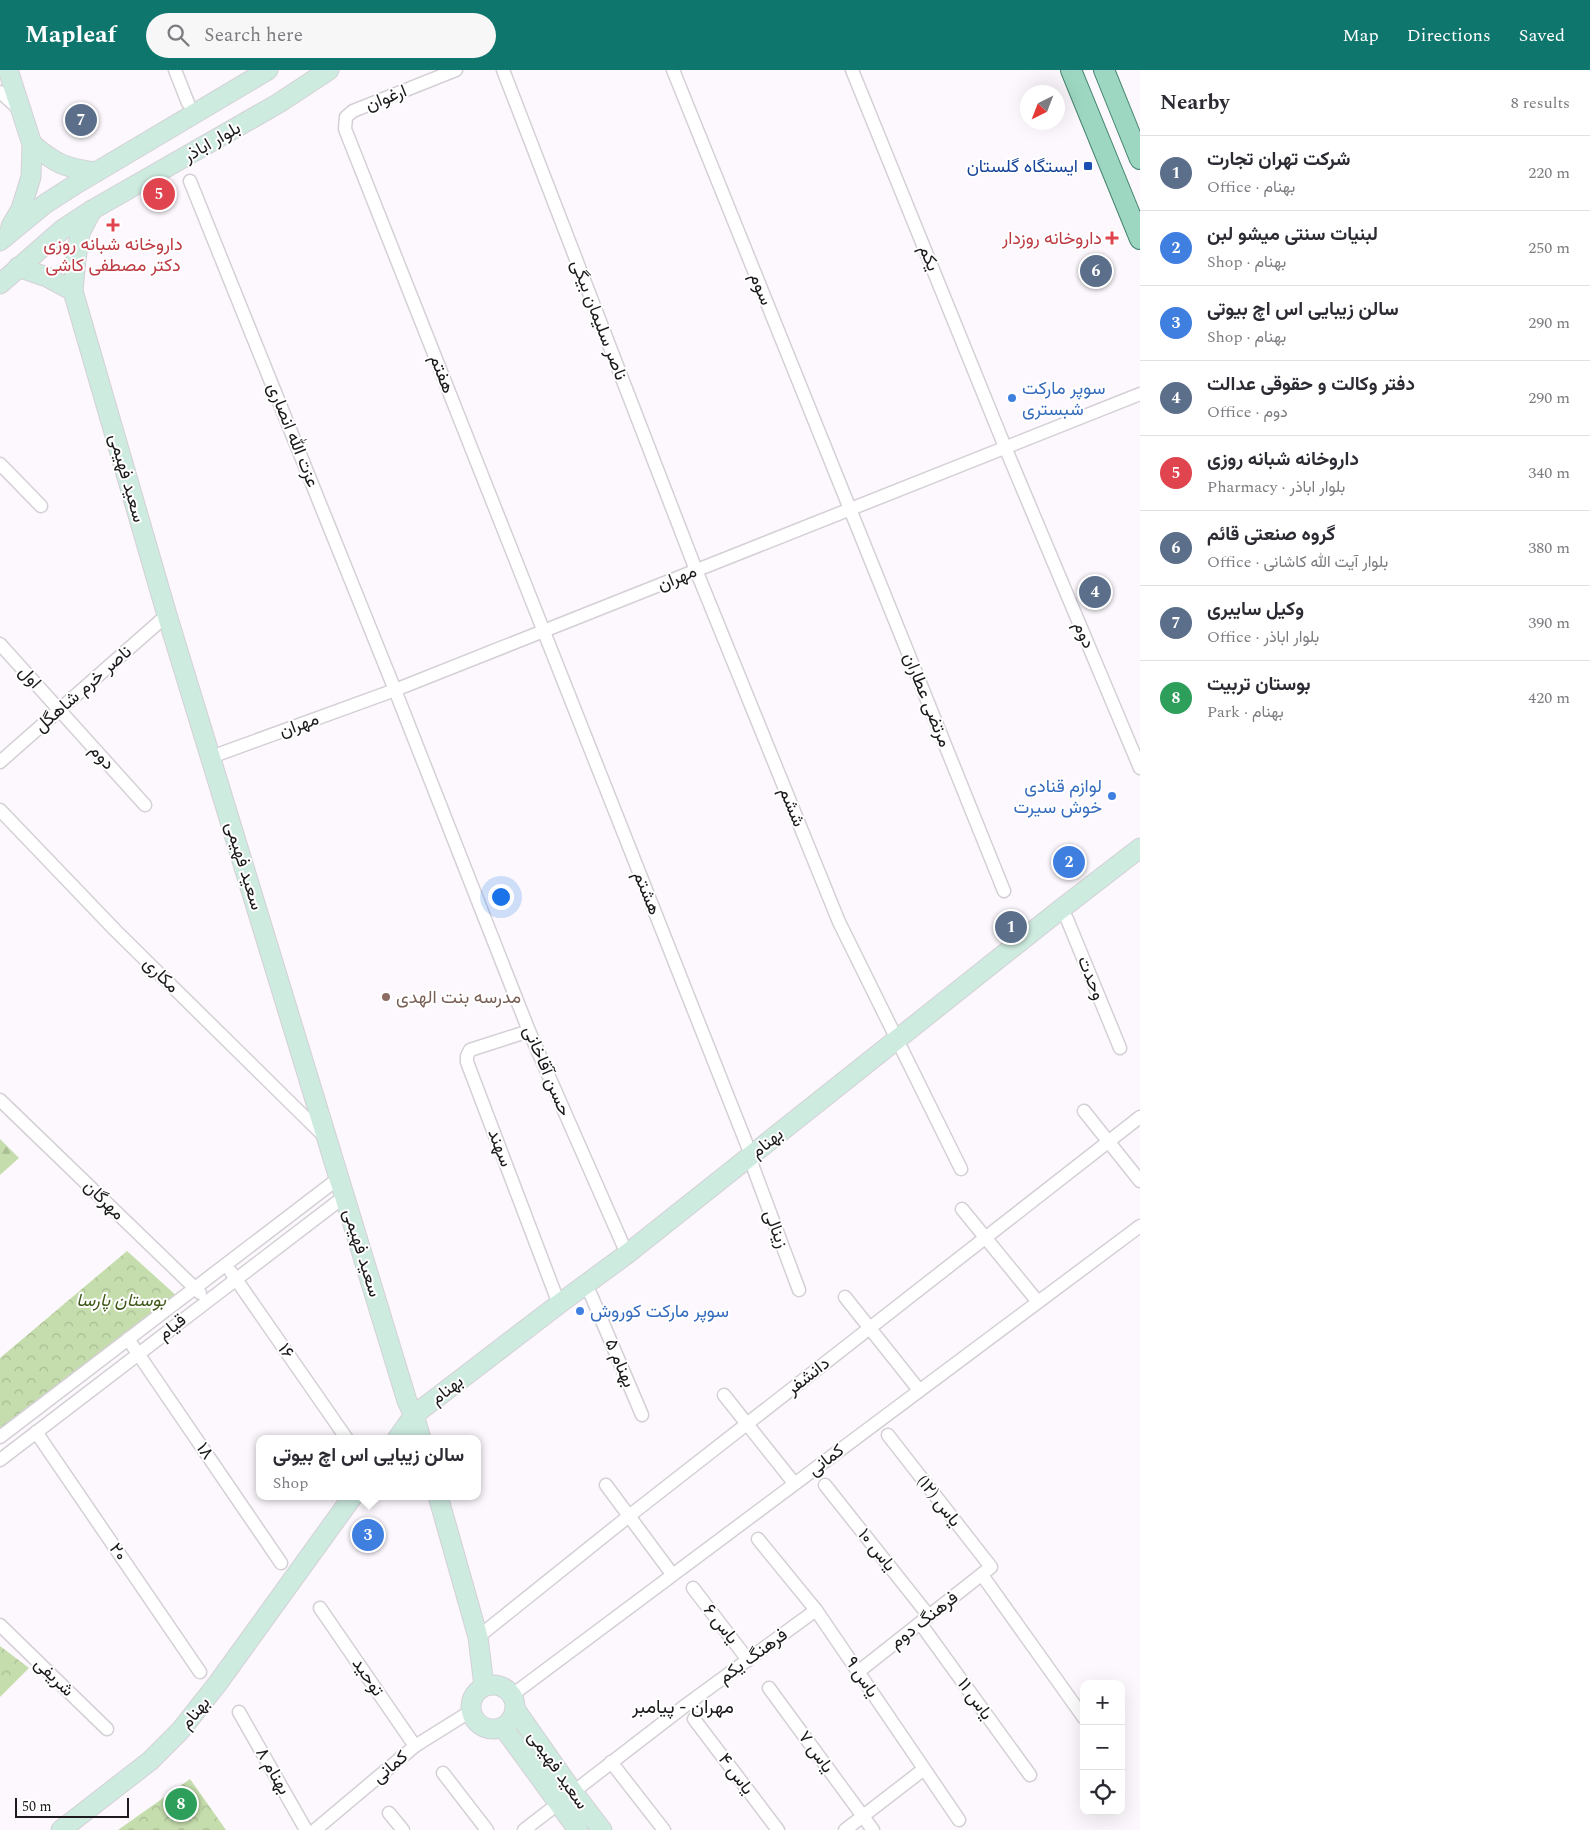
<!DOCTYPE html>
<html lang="en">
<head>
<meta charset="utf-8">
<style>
  :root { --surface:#fff; --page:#f7f7f7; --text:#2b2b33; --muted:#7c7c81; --line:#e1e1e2; --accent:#0f766e }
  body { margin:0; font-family:Spectral,Vazirmatn,serif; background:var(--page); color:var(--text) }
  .controls { position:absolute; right:15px; bottom:15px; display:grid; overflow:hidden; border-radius:10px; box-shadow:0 5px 20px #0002 }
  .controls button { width:45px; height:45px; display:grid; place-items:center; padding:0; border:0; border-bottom:1px solid var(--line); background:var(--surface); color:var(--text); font:25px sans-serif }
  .compass { position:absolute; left:1020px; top:15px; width:45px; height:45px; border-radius:50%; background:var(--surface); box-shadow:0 5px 20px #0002; rotate:222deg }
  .scale { position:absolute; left:15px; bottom:12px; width:114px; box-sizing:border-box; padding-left:5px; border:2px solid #1c1a1c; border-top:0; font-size:14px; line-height:18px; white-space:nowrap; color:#1c1a1c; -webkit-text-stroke:4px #fff; paint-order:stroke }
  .you { position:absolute; left:500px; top:826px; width:18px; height:18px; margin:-12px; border:4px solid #fff; border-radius:50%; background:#1a73e8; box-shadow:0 0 0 8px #1a73e833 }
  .badge { display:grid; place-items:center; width:32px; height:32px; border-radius:50%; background:var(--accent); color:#fff; font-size:16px; font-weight:700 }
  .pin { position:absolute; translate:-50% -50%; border:2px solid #fff; box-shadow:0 1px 5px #0006 }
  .popup { position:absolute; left:256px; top:1365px; width:225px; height:65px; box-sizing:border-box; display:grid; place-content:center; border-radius:10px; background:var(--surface); filter:drop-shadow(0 1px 4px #0005); font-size:16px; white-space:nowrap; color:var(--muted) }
  .popup b { font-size:19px; color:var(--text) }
  .popup::after { content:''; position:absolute; left:50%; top:100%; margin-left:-10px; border:10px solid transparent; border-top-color:var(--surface) }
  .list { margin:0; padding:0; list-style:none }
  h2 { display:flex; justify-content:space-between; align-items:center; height:65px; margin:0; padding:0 20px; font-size:21px }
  h2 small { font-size:16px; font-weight:400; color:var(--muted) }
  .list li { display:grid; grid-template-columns:32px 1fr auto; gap:15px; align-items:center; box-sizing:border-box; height:75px; padding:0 20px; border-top:1px solid var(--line) }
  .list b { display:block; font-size:19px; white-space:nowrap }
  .list p { margin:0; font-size:16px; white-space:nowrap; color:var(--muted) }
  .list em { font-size:16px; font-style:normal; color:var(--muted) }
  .icon { flex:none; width:28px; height:28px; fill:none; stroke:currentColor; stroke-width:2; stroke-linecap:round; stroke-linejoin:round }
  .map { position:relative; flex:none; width:1140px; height:1760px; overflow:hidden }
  header { display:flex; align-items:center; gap:30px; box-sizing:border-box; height:70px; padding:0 25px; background:var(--accent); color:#fff }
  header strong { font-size:24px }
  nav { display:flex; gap:28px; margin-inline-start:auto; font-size:18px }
  .search { width:350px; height:45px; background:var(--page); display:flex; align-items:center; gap:12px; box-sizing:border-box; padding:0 18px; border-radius:28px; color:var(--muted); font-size:19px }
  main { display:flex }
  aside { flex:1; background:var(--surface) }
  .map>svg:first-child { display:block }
  .forest { fill:url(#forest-firs) }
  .park { fill:url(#park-crowns) }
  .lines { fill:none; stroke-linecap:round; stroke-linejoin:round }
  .street-casing { stroke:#d4d0d6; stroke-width:15 }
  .secondary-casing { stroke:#d4d0d6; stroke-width:21 }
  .primary-casing { stroke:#45836d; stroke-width:22 }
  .street { stroke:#fff; stroke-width:12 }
  .secondary { stroke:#ceebe0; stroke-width:19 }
  .primary { stroke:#9dd7c1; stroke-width:20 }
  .transit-dot { fill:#1a4fb4; stroke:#fff; stroke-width:2 }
  .health-dot { fill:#e0444e; stroke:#fff; stroke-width:2 }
  .shop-dot { fill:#3f7fe0; stroke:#fff; stroke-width:2 }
  .education-dot { fill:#8d6e63; stroke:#fff; stroke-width:2 }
  .labels { text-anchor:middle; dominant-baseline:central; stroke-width:4; stroke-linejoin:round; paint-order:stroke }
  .street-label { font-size:18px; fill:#1c1a1c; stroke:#fff }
  .transit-label { font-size:18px; fill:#164399; stroke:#fff; text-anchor:end }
  .health-label { font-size:18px; fill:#be3a42; stroke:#fff; text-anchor:end }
  .shop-label { font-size:18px; fill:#366cbe; stroke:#fff; text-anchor:start }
  .education-label { font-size:18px; fill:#785e54; stroke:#fff; text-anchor:start }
  .park-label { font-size:18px; font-style:italic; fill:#40591b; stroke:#fff }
  .neighbourhood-label { font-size:19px; fill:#1c1a1c; stroke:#fff }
</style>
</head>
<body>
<header>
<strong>Mapleaf</strong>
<div class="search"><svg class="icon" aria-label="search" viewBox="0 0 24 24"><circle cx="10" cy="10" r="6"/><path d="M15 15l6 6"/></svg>Search here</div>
<nav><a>Map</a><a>Directions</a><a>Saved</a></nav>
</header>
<main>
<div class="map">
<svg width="1140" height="1760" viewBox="0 0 1140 1760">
  <defs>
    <pattern id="forest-firs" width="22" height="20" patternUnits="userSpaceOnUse" patternTransform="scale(1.25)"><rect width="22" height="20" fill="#c5dcac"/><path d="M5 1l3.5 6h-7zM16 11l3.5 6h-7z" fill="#a9bc93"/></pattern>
    <pattern id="park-crowns" width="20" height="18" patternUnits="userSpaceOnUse" patternTransform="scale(1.25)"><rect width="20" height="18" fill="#c5dcac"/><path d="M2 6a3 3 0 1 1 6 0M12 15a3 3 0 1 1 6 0" fill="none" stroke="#a9bc93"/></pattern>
  </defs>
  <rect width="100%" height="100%" fill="#fcf8fd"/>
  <polygon class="forest" points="0,1069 19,1088 0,1105"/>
  <g class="park">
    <polygon points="127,1181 179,1228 0,1365 0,1288"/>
    <polygon points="0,1576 29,1598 0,1627"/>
    <polygon points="190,1709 226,1760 118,1760"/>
  </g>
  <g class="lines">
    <g class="street-casing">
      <g id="street">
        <polyline points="175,0 188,33"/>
        <polyline points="456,0 353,41 346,47 345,59 751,1085 753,1097 799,1220"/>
        <polyline points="503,0 696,500 839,852 961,1099"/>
        <polyline points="673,0 1004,821"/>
        <polyline points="852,0 1005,377 1140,698"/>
        <polyline points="0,22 19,39"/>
        <polyline points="190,111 395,620 529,961 627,1184"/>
        <polyline points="0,394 41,436"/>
        <polyline points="0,574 145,735"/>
        <polyline points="211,687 395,620 1140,324"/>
        <polyline points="0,692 167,545"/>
        <polyline points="0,740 115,860 324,1066"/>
        <polyline points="1061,839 1067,849 1120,978"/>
        <polyline points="529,961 470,980 467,986 467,992 559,1234"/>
        <polyline points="0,1030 200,1223"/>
        <polyline points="1084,1041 1140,1111"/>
        <polyline points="962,1139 1038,1232"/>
        <polyline points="231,1202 347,1369"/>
        <polyline points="584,1215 591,1225 642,1345"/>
        <polyline points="845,1227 919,1320"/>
        <polyline points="128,1269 281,1493"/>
        <polyline points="724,1325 794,1413"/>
        <polyline points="36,1362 200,1602"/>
        <polyline points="0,1367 339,1108"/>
        <polyline points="0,1390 345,1126"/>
        <polyline points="606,1415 672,1504"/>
        <polyline points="825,1415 929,1546"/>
        <polyline points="758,1469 816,1540 959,1750"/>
        <polyline points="982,1505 1084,1648"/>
        <polyline points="693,1518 748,1590"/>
        <polyline points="320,1538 415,1676"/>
        <polyline points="920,1553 1030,1705"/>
        <polyline points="0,1555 107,1659"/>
        <polyline points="478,1567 629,1446 1140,1047"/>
        <polyline points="858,1602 991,1497 888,1365"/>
        <polyline points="769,1618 873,1760"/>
        <polyline points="512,1625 1140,1156"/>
        <polyline points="239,1642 306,1760"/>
        <polyline points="694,1649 778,1760"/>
        <polyline points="611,1692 664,1760"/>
        <polyline points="443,1703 487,1760"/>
        <polyline points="389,1743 403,1760"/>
        <polyline points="315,1760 415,1676 471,1641"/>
        <polyline points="524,1760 686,1635 816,1540"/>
        <polyline points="845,1760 924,1699"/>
      </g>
    </g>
    <g class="secondary-casing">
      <g id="secondary">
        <polyline points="8,0 32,74 31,107 21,139 11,156"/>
        <path d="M32,74C56,94 65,98 96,102"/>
        <polyline points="92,140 80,163 76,189 73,221 167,545 407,1331 414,1345 421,1369"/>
        <polyline points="0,171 45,134 76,114 268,0"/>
        <polyline points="18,197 47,207 73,221"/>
        <polyline points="0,214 63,159 92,140 279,33 329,0"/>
        <polyline points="397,1369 414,1345 559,1234 627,1184 1061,839 1140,778"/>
        <polyline points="438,1426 478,1567 484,1616"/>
        <circle cx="493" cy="1637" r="22"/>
        <polyline points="515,1639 573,1722 602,1760"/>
        <polyline points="503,1657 578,1760"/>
        <polyline points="61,1760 150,1691 180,1661 218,1613 353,1426"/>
      </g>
    </g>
    <g class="primary-casing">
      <g id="primary">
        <polyline points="1071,0 1140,169"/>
        <polyline points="1104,0 1140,89"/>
      </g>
    </g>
    <use href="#street" class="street"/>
    <use href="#secondary" class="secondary"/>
    <use href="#primary" class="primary"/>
  </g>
  <rect class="transit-dot" x="1083" y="91" width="10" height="10" rx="2.5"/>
  <g class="health-dot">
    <path d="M110.5 147.5h5v5h5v5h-5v5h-5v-5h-5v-5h5z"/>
    <path d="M1109.5 160.5h5v5h5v5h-5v5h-5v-5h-5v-5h5z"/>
  </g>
  <g class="shop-dot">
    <circle cx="1012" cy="328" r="5"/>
    <circle cx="1112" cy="726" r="5"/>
    <circle cx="580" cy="1241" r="5"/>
  </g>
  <circle class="education-dot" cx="386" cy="927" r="5"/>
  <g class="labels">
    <g class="street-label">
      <text transform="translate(386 28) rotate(-22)">ارغوان</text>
      <text transform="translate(212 72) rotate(-30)">بلوار اباذر</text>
      <text transform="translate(929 188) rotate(68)">یکم</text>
      <text transform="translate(761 219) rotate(68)">سوم</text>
      <text transform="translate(599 250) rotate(69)">ناصر سلیمان بیگی</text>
      <text transform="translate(442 304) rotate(69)">هفتم</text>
      <text transform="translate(293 365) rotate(68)">عزت الله انصاری</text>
      <text transform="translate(127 408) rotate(74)">سعید فهیمی</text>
      <text transform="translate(677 508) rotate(-22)">مهران</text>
      <text transform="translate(1084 565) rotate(67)">دوم</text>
      <text transform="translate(30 607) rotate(48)">اول</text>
      <text transform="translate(83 619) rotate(-41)">ناصر خرم شاهگل</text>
      <text transform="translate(927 630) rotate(68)">مرتضی عطاران</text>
      <text transform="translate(299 655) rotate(-20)">مهران</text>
      <text transform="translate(102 687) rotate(48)">دوم</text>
      <text transform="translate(792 737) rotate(68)">ششم</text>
      <text transform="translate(244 796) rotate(73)">سعید فهیمی</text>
      <text transform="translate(647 823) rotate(68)">هشتم</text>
      <text transform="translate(161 905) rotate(45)">مکاری</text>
      <text transform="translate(1091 908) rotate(68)">وحدت</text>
      <text transform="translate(547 1001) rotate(67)">حسن آقاخانی</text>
      <text transform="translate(767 1073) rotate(-39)">بهنام</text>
      <text transform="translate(500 1078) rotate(69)">سهند</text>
      <text transform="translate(104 1130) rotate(44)">مهرگان</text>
      <text transform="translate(776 1159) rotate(69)">زینالی</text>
      <text transform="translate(362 1183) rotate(73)">سعید فهیمی</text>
      <text transform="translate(172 1257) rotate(-38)">قیام</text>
      <text transform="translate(286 1281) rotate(55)">۱۶</text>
      <text transform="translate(620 1293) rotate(67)">بهنام ۵</text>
      <text transform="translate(808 1306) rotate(-38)">دانشفر</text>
      <text transform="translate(447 1320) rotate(-38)">بهنام</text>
      <text transform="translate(205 1381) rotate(55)">۱۸</text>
      <text transform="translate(826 1390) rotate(-37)">کمانی</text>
      <text transform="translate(939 1431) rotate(52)">یاس (۱۲)</text>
      <text transform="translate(877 1480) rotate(51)">یاس ۱۰</text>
      <text transform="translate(118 1482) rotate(56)">۲۰</text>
      <text transform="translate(924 1550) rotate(-38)">فرهنگ دوم</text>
      <text transform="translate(721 1554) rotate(52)">یاس ۶</text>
      <text transform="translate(753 1586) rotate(-36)">فرهنگ یکم</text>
      <text transform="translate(54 1607) rotate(44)">شریفی</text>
      <text transform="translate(368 1607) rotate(56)">توحید</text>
      <text transform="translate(862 1607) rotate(56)">یاس ۹</text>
      <text transform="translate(975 1629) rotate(54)">یاس ۱۱</text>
      <text transform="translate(195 1643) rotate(-51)">بهنام</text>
      <text transform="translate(816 1682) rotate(54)">یاس ۷</text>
      <text transform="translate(390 1697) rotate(-40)">کمانی</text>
      <text transform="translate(558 1700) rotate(55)">سعید فهیمی</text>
      <text transform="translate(273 1701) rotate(60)">بهنام ۸</text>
      <text transform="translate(736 1704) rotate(53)">یاس ۴</text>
    </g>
    <g class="transit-label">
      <text x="1078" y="96">ایستگاه گلستان</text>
    </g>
    <g class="health-label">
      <text x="1102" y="168">داروخانه روزدار</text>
      <text x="113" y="174" text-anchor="middle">داروخانه شبانه روزی<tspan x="113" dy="21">دکتر مصطفی کاشی</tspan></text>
    </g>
    <g class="shop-label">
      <text x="1022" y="318">سوپر مارکت<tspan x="1022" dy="21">شبستری</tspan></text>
      <text x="1102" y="716" text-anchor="end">لوازم قنادی<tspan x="1102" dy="21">خوش سیرت</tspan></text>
      <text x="590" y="1241">سوپر ماركت كوروش</text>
    </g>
    <g class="education-label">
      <text x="396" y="927">مدرسه بنت الهدی</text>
    </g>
    <g class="park-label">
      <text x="121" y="1230">بوستان پارسا</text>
    </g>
    <g class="neighbourhood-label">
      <text x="683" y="1637">مهران - پیامبر</text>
    </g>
  </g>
</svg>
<div class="controls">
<button>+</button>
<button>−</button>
<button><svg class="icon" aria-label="locate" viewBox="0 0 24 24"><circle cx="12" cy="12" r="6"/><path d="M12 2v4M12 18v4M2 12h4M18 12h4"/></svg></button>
</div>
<svg class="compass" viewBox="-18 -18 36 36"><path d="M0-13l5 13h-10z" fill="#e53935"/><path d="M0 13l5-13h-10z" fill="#7c7c81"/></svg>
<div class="scale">50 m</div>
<div class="you"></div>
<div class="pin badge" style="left:1011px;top:857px;background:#5c6f8a">1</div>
<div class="pin badge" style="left:1069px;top:792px;background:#3f7fe0">2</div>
<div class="pin badge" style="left:368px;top:1465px;background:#3f7fe0">3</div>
<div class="popup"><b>سالن زیبایی اس اچ بیوتی</b>Shop</div>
<div class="pin badge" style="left:1095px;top:522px;background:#5c6f8a">4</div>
<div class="pin badge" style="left:159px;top:124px;background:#e0444e">5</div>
<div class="pin badge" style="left:1096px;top:201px;background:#5c6f8a">6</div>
<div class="pin badge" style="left:81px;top:50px;background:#5c6f8a">7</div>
<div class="pin badge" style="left:181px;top:1734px;background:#2e9e5b">8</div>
</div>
<aside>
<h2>Nearby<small>8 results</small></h2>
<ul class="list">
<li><span class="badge" style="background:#5c6f8a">1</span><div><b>شرکت تهران تجارت</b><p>Office · بهنام</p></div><em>220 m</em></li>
<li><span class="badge" style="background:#3f7fe0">2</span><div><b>لبنیات سنتی میشو لبن</b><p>Shop · بهنام</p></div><em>250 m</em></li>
<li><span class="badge" style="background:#3f7fe0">3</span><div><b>سالن زیبایی اس اچ بیوتی</b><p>Shop · بهنام</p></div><em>290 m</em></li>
<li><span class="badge" style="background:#5c6f8a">4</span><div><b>دفتر وکالت و حقوقی عدالت</b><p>Office · دوم</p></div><em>290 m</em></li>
<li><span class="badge" style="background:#e0444e">5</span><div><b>داروخانه شبانه روزی</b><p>Pharmacy · بلوار اباذر</p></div><em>340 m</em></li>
<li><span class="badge" style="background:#5c6f8a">6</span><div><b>گروه صنعتی قائم</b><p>Office · بلوار آیت الله کاشانی</p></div><em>380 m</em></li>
<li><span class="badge" style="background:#5c6f8a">7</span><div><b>وکیل سایبری</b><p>Office · بلوار اباذر</p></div><em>390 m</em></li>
<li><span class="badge" style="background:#2e9e5b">8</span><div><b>بوستان تربیت</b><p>Park · بهنام</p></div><em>420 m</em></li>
</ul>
</aside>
</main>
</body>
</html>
